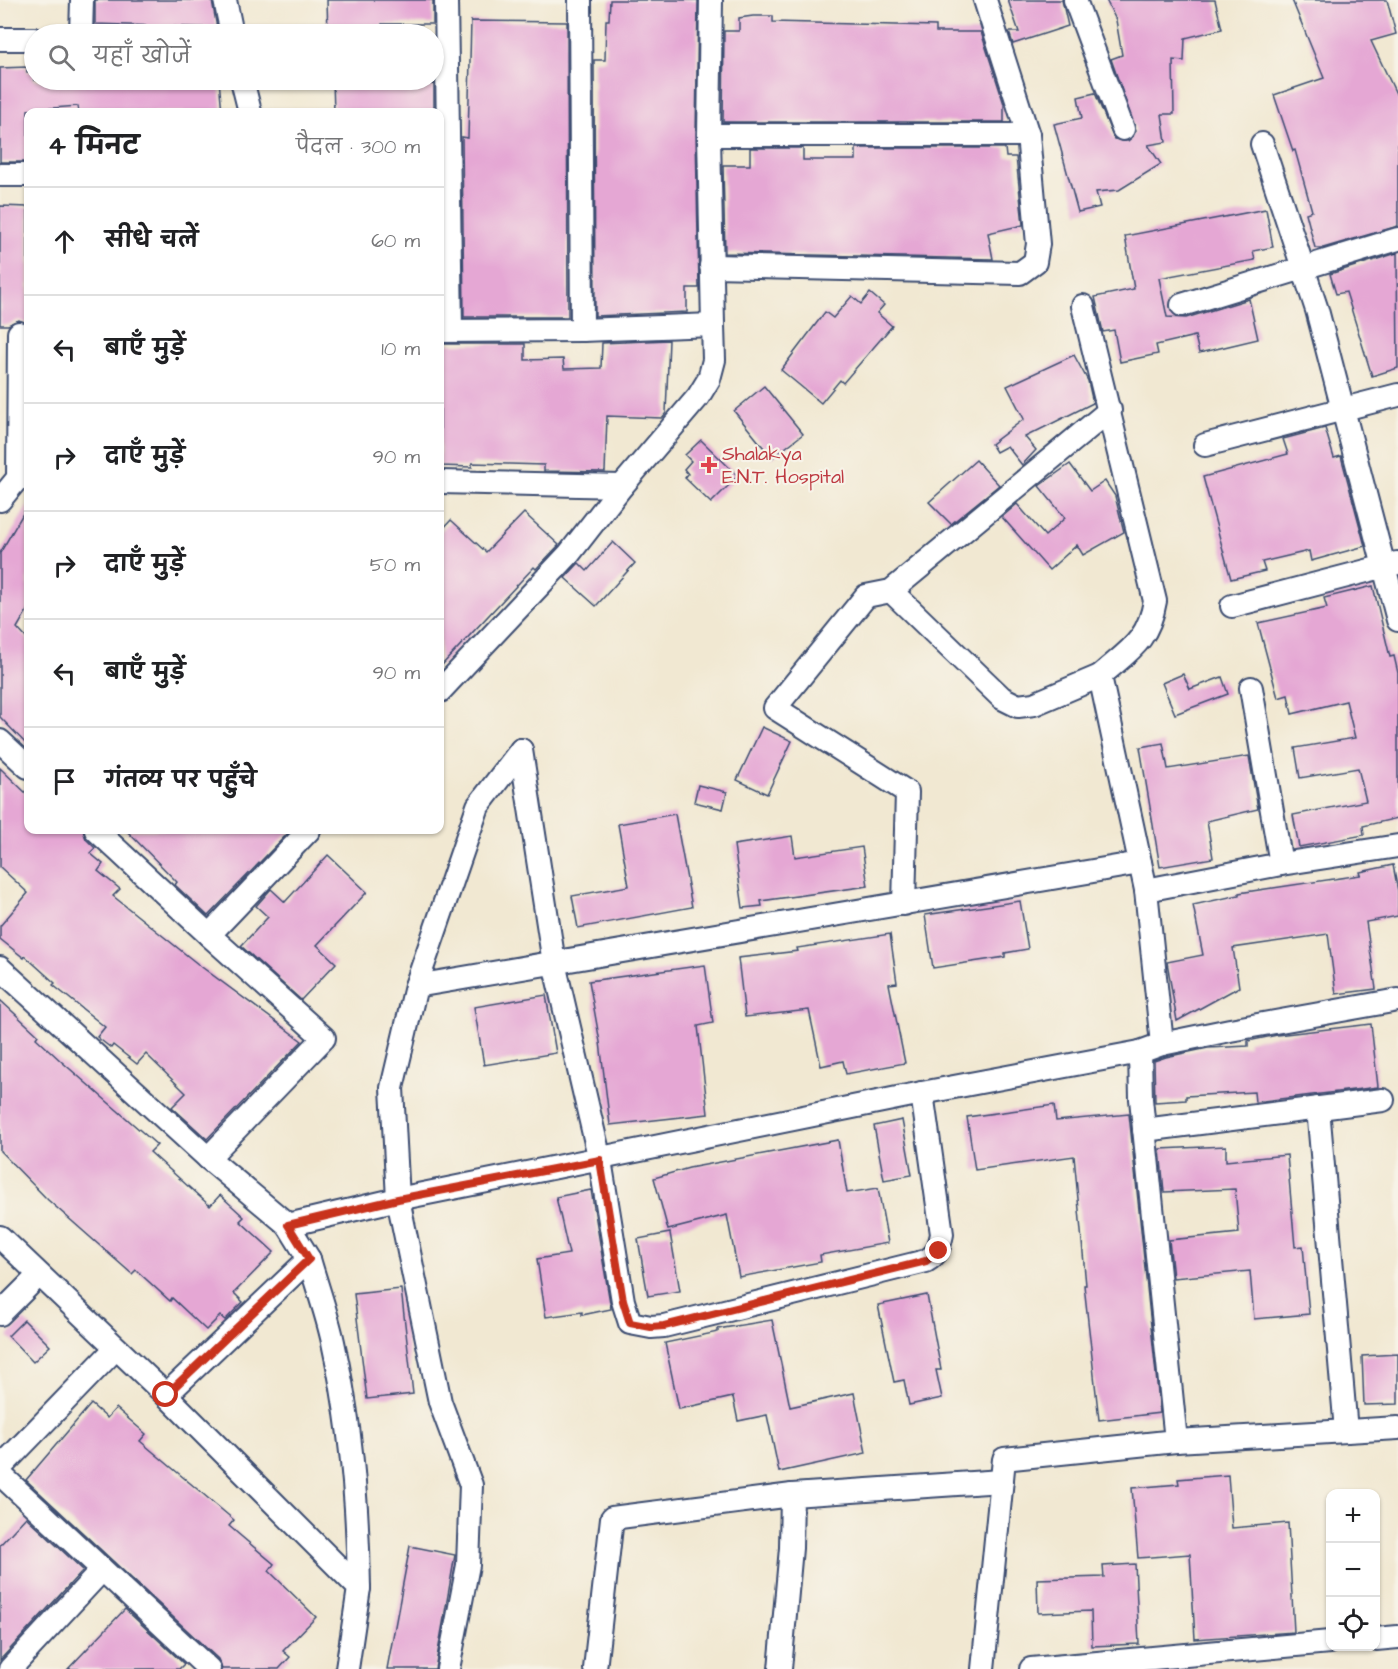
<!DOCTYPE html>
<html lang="hi">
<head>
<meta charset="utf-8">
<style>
  :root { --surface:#fff; --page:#f6f6f6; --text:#202124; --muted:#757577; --line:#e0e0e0 }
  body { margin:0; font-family:"Architects Daughter","Playpen Sans Deva",sans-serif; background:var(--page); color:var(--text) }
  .controls { position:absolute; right:18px; bottom:18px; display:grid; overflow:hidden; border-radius:12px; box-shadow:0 2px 4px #0004 }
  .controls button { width:54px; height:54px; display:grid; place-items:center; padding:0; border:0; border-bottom:2px solid var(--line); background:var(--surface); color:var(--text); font:30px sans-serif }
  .stop { position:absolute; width:18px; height:18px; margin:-14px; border:4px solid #c8321e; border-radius:50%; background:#fff }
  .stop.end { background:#c8321e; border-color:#fff; box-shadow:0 2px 6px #0008 }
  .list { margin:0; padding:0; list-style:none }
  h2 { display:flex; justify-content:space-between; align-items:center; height:78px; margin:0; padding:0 24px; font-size:26px }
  h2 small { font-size:20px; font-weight:400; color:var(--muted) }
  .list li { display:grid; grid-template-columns:39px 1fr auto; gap:18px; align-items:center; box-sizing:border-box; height:108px; padding:0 24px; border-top:2px solid var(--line) }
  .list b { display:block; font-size:22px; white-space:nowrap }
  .list em { font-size:20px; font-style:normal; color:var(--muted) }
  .icon { flex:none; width:33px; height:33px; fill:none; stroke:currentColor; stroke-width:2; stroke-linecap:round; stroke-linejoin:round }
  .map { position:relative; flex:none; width:1398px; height:1669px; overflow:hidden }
  .search { position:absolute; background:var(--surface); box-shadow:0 2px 4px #0004; left:24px; top:24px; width:420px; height:66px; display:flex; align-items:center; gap:15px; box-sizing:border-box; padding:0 21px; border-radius:33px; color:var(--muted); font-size:22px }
  .panel { position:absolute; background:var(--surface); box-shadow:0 2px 4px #0004; left:24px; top:108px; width:420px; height:726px; border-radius:12px }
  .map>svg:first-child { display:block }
  .building { fill:#e5a7d4 }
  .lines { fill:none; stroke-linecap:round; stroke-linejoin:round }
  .minor-casing { stroke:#3b4b6f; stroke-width:26 }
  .minor { stroke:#fff; stroke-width:22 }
  .route { stroke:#c8321e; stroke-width:8 }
  .health-dot { fill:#e0444e; stroke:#f7f3e8; stroke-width:2 }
  .labels { text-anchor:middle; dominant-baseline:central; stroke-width:4.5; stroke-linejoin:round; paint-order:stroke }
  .health-label { font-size:20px; fill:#be3a42; stroke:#f7f3e8; text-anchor:start }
</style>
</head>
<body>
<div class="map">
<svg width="1398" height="1669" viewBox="0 0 1398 1669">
  <rect width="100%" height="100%" fill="#f7f3e8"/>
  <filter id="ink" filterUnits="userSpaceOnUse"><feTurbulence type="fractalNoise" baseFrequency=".0167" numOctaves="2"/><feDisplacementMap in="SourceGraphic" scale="12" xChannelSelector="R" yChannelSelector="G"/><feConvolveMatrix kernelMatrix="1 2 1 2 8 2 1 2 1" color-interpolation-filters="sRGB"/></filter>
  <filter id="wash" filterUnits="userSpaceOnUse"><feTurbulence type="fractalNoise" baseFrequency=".008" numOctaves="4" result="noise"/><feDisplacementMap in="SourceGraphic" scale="24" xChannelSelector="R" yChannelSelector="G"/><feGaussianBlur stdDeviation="1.35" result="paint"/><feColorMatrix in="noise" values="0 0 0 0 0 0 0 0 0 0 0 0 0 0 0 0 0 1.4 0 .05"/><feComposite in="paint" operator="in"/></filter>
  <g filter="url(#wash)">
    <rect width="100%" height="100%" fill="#f1e8d2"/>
    <g id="blocks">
      <g class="building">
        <polygon points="95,0 212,0 217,28 95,24"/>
        <polygon points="327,0 433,0 433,24 382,24 382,34 328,34"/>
        <polygon points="610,0 698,0 696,135 699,288 687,288 687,312 595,316 594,60 605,60 606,20 609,20"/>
        <polygon points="1008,0 1062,0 1068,26 1013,44 1009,32 1019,32"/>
        <polygon points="1106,0 1215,0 1222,29 1185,38 1184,61 1173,60 1174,114 1162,114 1166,142 1148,145 1161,164 1119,190 1096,192 1100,207 1078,212 1054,124 1082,118 1078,97 1095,93 1114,139 1128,141 1136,131 1111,59 1122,55 1116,20"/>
        <polygon points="1292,0 1387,0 1396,34 1371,41 1398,98 1398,226 1323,248 1315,248 1306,213 1312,211 1295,150 1293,151 1274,95 1324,78"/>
        <polygon points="753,16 773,16 773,22 936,26 936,32 981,32 1004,104 1004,122 723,122 724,31 739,31 739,18"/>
        <polygon points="471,21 567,22 568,317 464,317 462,137 468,138"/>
        <polygon points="27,67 27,72 34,71 34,80 219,80 222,112 79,112 78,106 28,110 28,162 0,162 0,68"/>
        <polygon points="333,80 382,80 382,85 434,84 434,112 334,112"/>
        <polygon points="750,148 803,148 803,160 856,160 856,148 1005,148 1006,157 1016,157 1023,225 988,233 993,259 725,253 723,165 750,165"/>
        <polygon points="0,206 28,207 28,324 19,320 8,325 0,325"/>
        <polygon points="1266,209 1273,247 1253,251 1255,260 1159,278 1167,317 1186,318 1249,299 1258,339 1199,353 1195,336 1156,345 1158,354 1120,362 1114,330 1103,332 1095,297 1134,289 1125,236"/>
        <polygon points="1397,253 1398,368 1372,376 1346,292 1336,294 1330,274"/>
        <polygon points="870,293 884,305 877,313 892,326 843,383 840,380 821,403 781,370 825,312 833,318 852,296 861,304"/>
        <polygon points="669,340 666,413 662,418 607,416 605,472 544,471 544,465 472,463 472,467 440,466 440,344 525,344 525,360 563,359 564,369 601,368 602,343"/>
        <polygon points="1074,355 1088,381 1093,403 1025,437 1036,450 1022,465 1007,446 996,452 991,444 1024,419 1007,386"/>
        <polygon points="764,386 803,434 772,458 734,411"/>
        <polygon points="1325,428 1334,458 1341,456 1365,546 1311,561 1309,551 1262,562 1265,571 1231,579 1203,477 1288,454 1283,439"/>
        <polygon points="701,440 738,476 711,503 685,478 688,474 684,469 691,461 685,455"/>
        <polygon points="976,460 999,485 951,524 929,502"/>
        <polygon points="1070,464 1090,491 1105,481 1115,496 1124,532 1083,555 1077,545 1049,570 1002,517 1017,504 1045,536 1065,518 1039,486"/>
        <polygon points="28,505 28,609 17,628 28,640 28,746 0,717 0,553"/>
        <polygon points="524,513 559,545 536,569 534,567 440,667 440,532 451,520 486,552"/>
        <polygon points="613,542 635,563 596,606 565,578 579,563 587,571"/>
        <polygon points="1373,586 1390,657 1394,656 1398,673 1398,818 1363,826 1364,835 1299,847 1293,815 1366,801 1358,768 1300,778 1295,748 1355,738 1346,701 1292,714 1288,695 1278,698 1258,623 1327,608 1324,598"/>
        <polygon points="1183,674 1190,689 1222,677 1228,694 1175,714 1162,683"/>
        <polygon points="762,727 792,741 767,794 737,780"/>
        <polygon points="1163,743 1168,769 1249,756 1258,809 1207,821 1213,858 1160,867 1140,747"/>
        <polygon points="0,768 28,795 28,830 83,830 86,839 95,848 90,853 103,864 98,871 120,889 113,896 199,965 302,1041 207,1139 172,1107 186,1093 146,1054 137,1064 113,1045 111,1048 97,1037 105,1027 53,985 55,983 25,956 24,958 0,939 0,926 28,893 0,867"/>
        <polygon points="698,785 727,792 723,809 694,802"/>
        <polygon points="675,814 692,907 578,928 572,896 629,886 618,824"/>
        <polygon points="126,830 291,830 208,916 175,885 177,882"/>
        <polygon points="792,836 795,857 862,847 868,886 761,901 762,906 743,908 734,845"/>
        <polygon points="328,855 367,892 317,945 336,963 301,1000 241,946 268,917 256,906 271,889 285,902"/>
        <polygon points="1393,865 1398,891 1398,916 1366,922 1376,989 1336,994 1328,934 1233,948 1239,987 1177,1021 1167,962 1203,955 1193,905 1239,895 1239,893 1361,875 1360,872"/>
        <polygon points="1020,901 1028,949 1005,953 1005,957 933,968 925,915"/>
        <polygon points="890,934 897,983 889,984 905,1063 846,1074 843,1061 821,1066 809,1010 745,1017 738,958 798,951 797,948"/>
        <polygon points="705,965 713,1023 698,1026 708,1114 610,1125 600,1042 589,981"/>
        <polygon points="546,995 556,1053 484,1065 474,1007"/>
        <polygon points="0,1000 38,1035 36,1038 62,1062 157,1145 150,1152 210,1206 220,1195 244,1217 240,1221 274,1252 234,1293 243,1302 225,1320 220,1316 206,1330 172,1298 170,1301 136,1270 132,1274 48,1200 0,1151"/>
        <polygon points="1371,1024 1378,1087 1255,1102 1254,1092 1186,1096 1186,1100 1155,1102 1154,1061 1166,1057 1208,1048 1248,1046 1248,1041 1277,1035"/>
        <polygon points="1054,1105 1056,1121 1129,1114 1160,1413 1099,1420 1084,1285 1086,1285 1074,1156 975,1170 967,1117"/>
        <polygon points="902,1120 912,1175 884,1180 874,1126"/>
        <polygon points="838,1140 847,1193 878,1188 888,1243 820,1255 821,1262 739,1277 727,1215 668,1230 654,1178 689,1168"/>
        <polygon points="1226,1146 1226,1161 1287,1155 1295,1247 1303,1246 1309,1314 1254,1319 1250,1271 1173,1278 1169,1240 1239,1233 1235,1189 1164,1192 1160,1149"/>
        <polygon points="591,1190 611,1309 582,1315 582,1312 546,1317 537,1259 569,1254 556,1197"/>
        <polygon points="670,1233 680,1291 648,1296 638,1239"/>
        <polygon points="401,1289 413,1394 367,1399 354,1294"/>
        <polygon points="927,1295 941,1370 936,1370 942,1398 909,1405 904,1380 894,1382 878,1305"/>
        <polygon points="24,1320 50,1346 33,1362 8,1336"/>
        <polygon points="772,1320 790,1407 854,1393 866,1453 779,1472 767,1415 738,1421 733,1397 679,1409 665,1343 718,1332 718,1329"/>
        <polygon points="1398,1354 1398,1404 1364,1405 1362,1356"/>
        <polygon points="91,1404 107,1418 116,1408 146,1434 140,1441 234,1520 229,1526 274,1564 269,1571 316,1617 283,1651 290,1657 279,1669 222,1669 218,1659 26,1480"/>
        <polygon points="1228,1475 1232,1528 1288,1523 1294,1632 1195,1639 1190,1554 1138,1558 1132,1488 1179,1484 1178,1479"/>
        <polygon points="26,1517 83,1570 0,1660 0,1545"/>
        <polygon points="410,1546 455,1555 435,1669 387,1669"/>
        <polygon points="1135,1564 1139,1644 1092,1646 1091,1611 1038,1613 1037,1579 1104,1577 1103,1566"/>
        <polygon points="125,1609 184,1664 179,1669 68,1669"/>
      </g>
    </g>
  </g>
  <g filter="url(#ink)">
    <use href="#blocks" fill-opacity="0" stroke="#3b4b6f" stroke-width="1.5"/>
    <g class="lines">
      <g class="minor-casing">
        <g id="minor">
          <polyline points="225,0 232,34"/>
          <polyline points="446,0 451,330"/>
          <polyline points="580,0 582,330"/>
          <polyline points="1075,0 1123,129"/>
          <polyline points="81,34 82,0"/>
          <polyline points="0,39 34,39"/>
          <polyline points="242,80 250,112"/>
          <polyline points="709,135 1028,135"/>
          <polyline points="1262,144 1317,310 1398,620"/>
          <polyline points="0,175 28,175"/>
          <polyline points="711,266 1020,273 1035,262 1038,244 1028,135 985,0"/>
          <polyline points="1182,305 1398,239"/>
          <path d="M1083,306L1155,601C1148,642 1129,650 1100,676L1146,890"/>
          <polyline points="440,331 582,330 713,325 709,135 711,0"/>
          <polyline points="19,333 18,478 28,478"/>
          <polyline points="1205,445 1398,395"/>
          <polyline points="440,482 622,486"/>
          <polyline points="0,500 18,478"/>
          <polyline points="891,591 1002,698 1018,706 1034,704 1100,676"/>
          <polyline points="1232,606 1397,563"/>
          <polyline points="1251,688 1281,864"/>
          <polyline points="440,691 569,554 622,486 698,397 709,379 714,360 713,325"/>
          <polyline points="0,741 28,767"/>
          <path d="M521,750L554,963L600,1160L623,1301L630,1323L651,1327L664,1326L926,1261C938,1254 939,1248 942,1234L922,1093"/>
          <polyline points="96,830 209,935"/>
          <polyline points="309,830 209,935 324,1038 208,1158 288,1225 398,1199 922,1093 1140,1052 1162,1044 1230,1030 1398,1000"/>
          <polyline points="904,904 907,792 775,708 866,596 891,591 1110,410"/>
          <polyline points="0,968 208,1158"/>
          <polyline points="416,986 478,806 521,750"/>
          <polyline points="1162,1044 1146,890 1281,864 1398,846"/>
          <polyline points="1318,1108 1346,1431"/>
          <polyline points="1144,1130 1383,1100"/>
          <polyline points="0,1237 166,1395 359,1588 347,1669"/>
          <path d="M309,1259C317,1287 327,1314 333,1342C351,1423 358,1505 359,1588"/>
          <polyline points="0,1314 39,1275"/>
          <polyline points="166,1395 309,1259 288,1225"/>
          <polyline points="1176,1441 1398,1428"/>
          <polyline points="0,1468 116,1348"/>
          <polyline points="0,1474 209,1669"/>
          <polyline points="1376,1639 1398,1637"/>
          <polyline points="10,1669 102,1570"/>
          <polyline points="448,1669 468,1565 471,1485 440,1402 398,1199 392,1088 416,986 1140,863"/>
          <polyline points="595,1669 612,1518 792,1495"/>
          <polyline points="780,1669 791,1548 792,1495 1002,1481"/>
          <polyline points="983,1669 1004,1459 1176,1441 1141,1099 1140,1052"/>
          <polyline points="1031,1669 1330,1642"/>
        </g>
      </g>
      <use href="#minor" class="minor"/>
    </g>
  </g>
  <g class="lines" filter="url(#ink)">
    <polyline class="route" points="166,1395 309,1259 288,1225 398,1199 600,1160 623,1301 630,1323 651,1327 664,1326 926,1261 939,1251"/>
  </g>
  <path class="health-dot" d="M706 456h6v6h6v6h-6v6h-6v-6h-6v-6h6z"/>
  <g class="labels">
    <g class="health-label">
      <text x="722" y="454">Shalakya<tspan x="722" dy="23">E.N.T. Hospital</tspan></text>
    </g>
  </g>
</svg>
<div class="controls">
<button>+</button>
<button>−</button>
<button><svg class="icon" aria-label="locate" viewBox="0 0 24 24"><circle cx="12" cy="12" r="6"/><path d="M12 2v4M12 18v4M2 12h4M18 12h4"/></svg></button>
</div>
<div class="stop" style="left:166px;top:1395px"></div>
<div class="stop end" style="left:939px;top:1251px"></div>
<div class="search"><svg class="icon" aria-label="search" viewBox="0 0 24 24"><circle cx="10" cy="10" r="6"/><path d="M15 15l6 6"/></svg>यहाँ खोजें</div>
<section class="panel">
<h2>4 मिनट<small>पैदल · 300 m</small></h2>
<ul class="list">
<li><svg class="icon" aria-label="ahead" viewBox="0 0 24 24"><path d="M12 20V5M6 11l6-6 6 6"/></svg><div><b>सीधे चलें</b></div><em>60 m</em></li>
<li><svg class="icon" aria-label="left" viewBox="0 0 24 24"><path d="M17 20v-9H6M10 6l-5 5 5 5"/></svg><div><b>बाएँ मुड़ें</b></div><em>10 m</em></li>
<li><svg class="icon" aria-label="right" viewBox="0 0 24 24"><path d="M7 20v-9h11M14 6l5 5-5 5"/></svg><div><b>दाएँ मुड़ें</b></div><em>90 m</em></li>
<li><svg class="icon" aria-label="right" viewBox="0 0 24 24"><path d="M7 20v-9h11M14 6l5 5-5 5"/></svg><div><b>दाएँ मुड़ें</b></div><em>50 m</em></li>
<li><svg class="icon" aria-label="left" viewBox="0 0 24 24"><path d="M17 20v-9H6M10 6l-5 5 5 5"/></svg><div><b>बाएँ मुड़ें</b></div><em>90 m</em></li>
<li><svg class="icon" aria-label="arrive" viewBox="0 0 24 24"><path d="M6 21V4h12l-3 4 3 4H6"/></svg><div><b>गंतव्य पर पहुँचे</b></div></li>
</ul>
</section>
</div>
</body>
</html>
